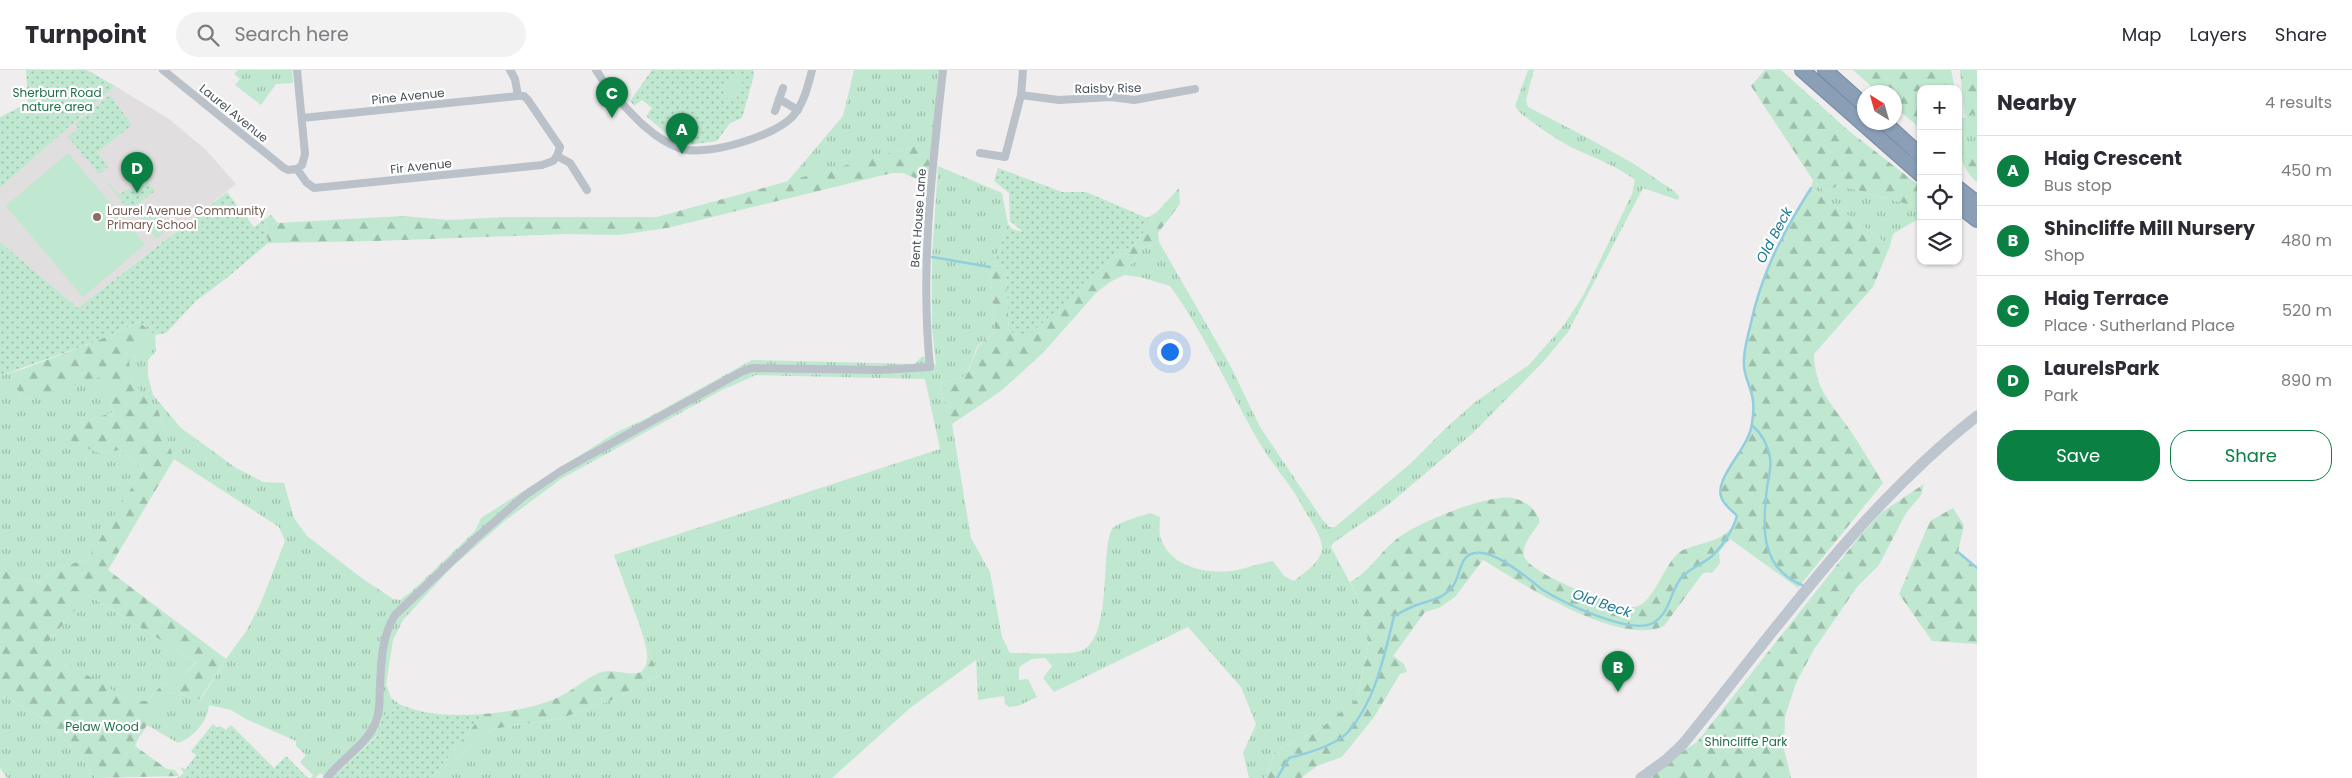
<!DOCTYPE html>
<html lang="en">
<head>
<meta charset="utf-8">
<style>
  :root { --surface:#fff; --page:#f2f2f3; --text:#2b2b33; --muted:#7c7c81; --line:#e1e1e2; --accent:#0b8043 }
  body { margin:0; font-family:Poppins,sans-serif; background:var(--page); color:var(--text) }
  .controls { position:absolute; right:15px; top:15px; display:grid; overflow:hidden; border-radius:10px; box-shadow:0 1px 4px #0004 }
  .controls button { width:45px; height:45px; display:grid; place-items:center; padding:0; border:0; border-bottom:1px solid var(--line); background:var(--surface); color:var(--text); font:25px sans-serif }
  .compass { position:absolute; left:1857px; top:15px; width:45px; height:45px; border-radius:50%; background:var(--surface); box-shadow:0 1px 4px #0004; rotate:323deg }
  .you { position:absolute; left:1169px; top:281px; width:18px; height:18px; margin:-12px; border:4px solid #fff; border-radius:50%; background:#1a73e8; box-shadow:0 0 0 8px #1a73e833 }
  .badge { display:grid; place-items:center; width:32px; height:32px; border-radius:50%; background:var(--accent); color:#fff; font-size:16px; font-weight:700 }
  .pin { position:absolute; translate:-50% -41px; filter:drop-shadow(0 1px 2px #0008) }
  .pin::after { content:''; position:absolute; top:26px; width:18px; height:15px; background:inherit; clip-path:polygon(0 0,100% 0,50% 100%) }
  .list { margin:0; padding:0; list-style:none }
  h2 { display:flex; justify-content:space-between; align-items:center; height:65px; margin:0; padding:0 20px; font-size:21px }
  h2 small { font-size:16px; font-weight:400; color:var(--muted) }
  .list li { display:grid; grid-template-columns:32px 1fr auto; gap:15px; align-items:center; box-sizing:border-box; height:70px; padding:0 20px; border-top:1px solid var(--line) }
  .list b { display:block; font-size:19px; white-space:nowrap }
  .list p { margin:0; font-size:16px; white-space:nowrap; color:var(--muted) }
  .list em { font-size:16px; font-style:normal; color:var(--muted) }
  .actions { display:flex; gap:10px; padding:15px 20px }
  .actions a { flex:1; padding:11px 0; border:1px solid var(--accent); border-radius:20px; text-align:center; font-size:18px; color:var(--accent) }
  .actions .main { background:var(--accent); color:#fff }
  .icon { flex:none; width:28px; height:28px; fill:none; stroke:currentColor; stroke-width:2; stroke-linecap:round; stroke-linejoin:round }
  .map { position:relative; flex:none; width:1977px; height:708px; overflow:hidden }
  header { display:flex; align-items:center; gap:30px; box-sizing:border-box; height:70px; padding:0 25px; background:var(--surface); border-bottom:1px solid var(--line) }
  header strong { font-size:24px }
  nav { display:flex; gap:28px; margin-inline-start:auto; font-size:18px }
  .search { width:350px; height:45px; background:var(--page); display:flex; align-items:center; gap:12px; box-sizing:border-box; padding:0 18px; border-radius:28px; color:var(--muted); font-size:19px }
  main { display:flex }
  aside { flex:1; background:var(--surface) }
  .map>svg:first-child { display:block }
  .education { fill:#e0dede }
  .grass { fill:url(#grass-tufts) }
  .forest { fill:url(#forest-firs); fill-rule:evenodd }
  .park { fill:url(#park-dots) }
  .pitch { fill:#c0e8d0 }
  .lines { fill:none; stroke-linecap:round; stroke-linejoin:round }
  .stream { stroke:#92cee0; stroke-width:2.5 }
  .highway-casing { stroke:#7589a2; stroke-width:16 }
  .street { stroke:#bac1c8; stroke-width:8 }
  .secondary { stroke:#bdc5cf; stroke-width:11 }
  .highway { stroke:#8a9eb6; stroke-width:14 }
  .education-dot { fill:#8d6e63; stroke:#fff; stroke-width:2 }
  .labels { text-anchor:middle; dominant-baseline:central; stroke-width:4.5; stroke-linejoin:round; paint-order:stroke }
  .street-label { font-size:12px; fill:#475058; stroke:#fff }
  .park-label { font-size:12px; fill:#21704b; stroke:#fff }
  .education-label { font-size:12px; fill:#785e54; stroke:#fff; text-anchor:start }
  .water-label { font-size:14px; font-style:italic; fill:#1d7995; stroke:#fff }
</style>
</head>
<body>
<header>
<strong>Turnpoint</strong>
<div class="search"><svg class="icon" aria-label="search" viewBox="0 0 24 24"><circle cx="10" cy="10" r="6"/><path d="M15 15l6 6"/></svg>Search here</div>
<nav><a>Map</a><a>Layers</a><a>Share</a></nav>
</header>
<main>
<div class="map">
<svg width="1977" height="708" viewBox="0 0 1977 708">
  <defs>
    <pattern id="grass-tufts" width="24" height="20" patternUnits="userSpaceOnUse" patternTransform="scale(1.25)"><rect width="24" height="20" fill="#c0e8d0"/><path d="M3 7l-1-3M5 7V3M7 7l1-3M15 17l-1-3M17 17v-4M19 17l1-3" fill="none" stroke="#9ebeac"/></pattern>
    <pattern id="forest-firs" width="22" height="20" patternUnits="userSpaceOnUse" patternTransform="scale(1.25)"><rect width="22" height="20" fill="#c0e8d0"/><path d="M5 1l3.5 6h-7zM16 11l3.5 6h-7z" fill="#9ebeac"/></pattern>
    <pattern id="park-dots" width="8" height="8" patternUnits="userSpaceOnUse" patternTransform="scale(1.25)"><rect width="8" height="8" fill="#c0e8d0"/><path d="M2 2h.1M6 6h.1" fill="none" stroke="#9ebeac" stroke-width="1.8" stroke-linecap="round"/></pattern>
  </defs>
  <rect width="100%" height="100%" fill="#efeded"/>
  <polygon class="education" points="115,16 169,49 206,80 236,114 78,238 0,172 0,118"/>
  <g class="grass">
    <polygon points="238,0 292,0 293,13 276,14 261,35 235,15 240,9 234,4"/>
    <polygon points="854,0 939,0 931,77 912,77 787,112 843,46"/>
    <path d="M1528,0H1534L1526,30L1528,37L1586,67L1634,94L1674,121L1679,126L1678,130L1643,118L1568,262L1543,292L1473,363L1388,435L1333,473L1331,477L1358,528L1369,571L1357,629L1320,659L1275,681L1265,708H1249L1243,683L1256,654L1241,617L1188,557L1054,622L1043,608L1052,596L1045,588L1032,589L1019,597V610L1028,609L1037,627L1018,636L1009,637L1005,634L1004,626L978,630L976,590L910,638L832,708H431L493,659L562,648L617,628L658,606L614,485L940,379L925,309L756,305L722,320L561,409L506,450L451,498L403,550L393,570L386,614L391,628L399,634L389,645L381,648L376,663L377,665L333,708H327L320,703L316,708H311L313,705L300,692L306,685L296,676V671L246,649L231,640L209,635C208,651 193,668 178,673L147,655L161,629L168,622L201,629L226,589L247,560L260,535L285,471L279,457L174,389L158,340L132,313L129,291L155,265L156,281L148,290V306L153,325L181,358L236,398L263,412L284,413L294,448L307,466L363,509L393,529L400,530L412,521L475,461L481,448L615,363L647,348L752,290L914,294L923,286L936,295L932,258V187L938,96L1002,123L1008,154L994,195L990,197L995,262L978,275L966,306L940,313L947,343L952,354L971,468L990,502L1002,567L1010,583C1026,583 1070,586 1083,580C1114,565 1099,468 1114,457C1124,450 1139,447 1150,443L1160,447C1160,452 1159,461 1160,466C1168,496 1204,504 1231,501C1245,499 1259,493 1273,491L1284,506L1294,511C1304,503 1323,491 1322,477C1321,462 1306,445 1300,432C1288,411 1271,393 1259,372C1229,320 1205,264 1170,216L1140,207L1124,205L1141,179L1159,172L1230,295L1260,357L1322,449L1329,457H1335L1411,393L1445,359L1475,332L1529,295L1563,256L1583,226L1632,124L1635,110C1617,96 1597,89 1577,80C1557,71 1536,55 1519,42L1515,36Z"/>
    <polygon points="1977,43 1977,95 1967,80 1961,49"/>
    <polygon points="1813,110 1825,122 1839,115 1921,138 1921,147 1893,164 1890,176 1811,118"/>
    <polygon points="23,299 18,319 21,331 104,305 113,342 81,353 98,383 120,380 143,399 87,490 57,497 39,513 12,507 0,496 0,306"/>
    <polygon points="88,525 196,592 182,606 162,615 147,631 131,631 46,588 49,571"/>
    <polygon points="0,624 42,648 80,685 95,708 7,708 0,698"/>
  </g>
  <g class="forest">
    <polygon points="1765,0 1781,0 1849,61 1921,117 1921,138 1839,115 1825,122 1813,110 1751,16"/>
    <polygon points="1853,0 1951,0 1955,19 1921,19 1921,59 1895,37 1894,22 1878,22"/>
    <polygon points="1960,0 1977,0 1977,43 1965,47"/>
    <path d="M1958,37L1967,80L1977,95V112C1954,93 1958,64 1958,37Z"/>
    <polygon points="912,77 931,77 927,113 903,103 892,103 667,158 619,165 566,164 375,171 268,173 265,149 271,145 278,153 402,146 449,150 507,147 657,147"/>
    <polygon points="1179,118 1180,134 1158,163 1159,172 1141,179 1124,205 1110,212 1096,223 1043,283 1001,321 952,354 947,343 940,313 966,306 979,275 995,262 990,197 994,195 1006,198 1009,261 1082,215 1116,186 1136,173 1157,142"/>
    <path d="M1811,118L1890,176L1873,217L1814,284C1815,318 1829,331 1847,356C1860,374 1871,394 1883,413L1798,518L1730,469L1719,482L1720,493L1713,502L1703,503L1664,556C1619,577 1523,514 1483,490L1455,527L1439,538L1425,542L1393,586L1404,594L1407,602L1400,604L1374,647L1342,687L1317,696L1301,708H1265L1275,681L1320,659L1357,629L1369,571L1358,528L1350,512C1372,500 1380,481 1398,468C1419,452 1487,424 1513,428C1526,431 1537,440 1540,452C1534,461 1521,475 1524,486C1529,504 1617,538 1635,537C1654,535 1666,487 1683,480C1704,471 1730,472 1737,446C1732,440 1725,436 1722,429C1712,409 1749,379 1752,354C1753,347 1754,338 1753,331C1752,319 1744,307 1744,295C1743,282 1747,269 1750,257C1761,204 1782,164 1811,118Z"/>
    <path d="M139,252L155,265L129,291L132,312L158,340L174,389L108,500L226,589L200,629L168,622L138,669L135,676L167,699L175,700L179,706L95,708L80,685L42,648L0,624V495L12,507L39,513L57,497L87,490L143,399L120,380L98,383L69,370L81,353L113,342L104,306L21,331L18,319L23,299L94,272ZM88,525L196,592V593L182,606L162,615L147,631H131L70,595L47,588L49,571Z"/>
    <polygon points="1924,414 1921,425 1906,443 1879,495 1857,517 1813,581 1796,613 1785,646 1784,679 1791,708 1643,708 1697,672 1859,467 1882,442"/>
    <polygon points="1953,438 1964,455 1958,482 1977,498 1977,574 1932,571 1899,524 1930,451"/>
    <path d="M641,559L658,606L617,628L562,648L493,659L431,708L483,644C509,642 535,638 559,627C573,620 585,609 599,603C611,597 636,609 643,600C652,589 644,571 641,559Z"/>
  </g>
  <g class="park">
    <polygon points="26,0 87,0 115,16 0,118 0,47 28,33"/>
    <polygon points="652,0 753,0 754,5 742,48 730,53 717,71 688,75 672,68 646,46 652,38 642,30 634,36 630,31"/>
    <polygon points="110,25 132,55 97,82 108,97 99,104 68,67 78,59 75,54"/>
    <polygon points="998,98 1062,122 1086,122 1147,148 1157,142 1136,173 1116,186 1029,265 1009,262 1006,198 994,195 1008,154 1012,159 1023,162 1010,151 1009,123 994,111"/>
    <polygon points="145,109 155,121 129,141 108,114 109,113 119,125 129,118 132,121"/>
    <polygon points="227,122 254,157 265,149 268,173 228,207 196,231 166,263 155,265 139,252 94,272 0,306 0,172 78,238"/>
    <path d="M399,634C427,646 453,646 483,644L431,708H333L377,666L376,663L383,645L390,644Z"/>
    <polygon points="213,654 217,658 220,656 226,660 231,655 274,698 286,686 308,708 177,708 184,703 180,697 186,699 196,685 191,681"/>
  </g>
  <g class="pitch">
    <polygon points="730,4 744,8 736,31 722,27"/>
    <polygon points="68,83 145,174 83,227 6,136"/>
    <polygon points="151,135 170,157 157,169 138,146"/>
  </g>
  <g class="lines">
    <g class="stream">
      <polyline points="932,187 990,197"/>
      <path d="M1752,355C1762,364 1768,374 1770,388C1772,397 1768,409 1767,418C1762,458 1760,499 1804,516"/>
      <polyline points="1958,482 1977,498"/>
      <path d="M1277,708L1289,688C1305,684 1336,675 1348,662C1376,630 1384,586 1394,546C1401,542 1407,539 1414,536C1431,529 1441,531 1453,516C1461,505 1459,485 1475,483C1495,479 1527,508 1543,520C1564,533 1630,565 1653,553C1672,542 1669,520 1683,506C1691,498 1702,494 1711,487C1722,477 1733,460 1737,446C1732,440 1725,436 1722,429C1712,409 1749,379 1752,354C1753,347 1754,338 1753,331C1752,319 1744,307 1744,295C1743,282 1747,269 1750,257C1761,204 1782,164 1811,118"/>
    </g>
    <g class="highway-casing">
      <g id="highway">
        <polyline points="1802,0 1921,105"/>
        <polyline points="1825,0 1864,35"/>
        <polyline points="1884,52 1921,86"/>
        <polyline points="1958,118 1977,133"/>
        <polyline points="1958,135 1977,150"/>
      </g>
    </g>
    <g class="street">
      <polyline points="163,0 284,98 288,100 297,99 306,112 314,118 542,95 553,91 557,86"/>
      <polyline points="297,0 305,84 302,95 297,99"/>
      <polyline points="510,0 515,9 518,26 524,26 528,30 560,77 557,86 570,93 587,120"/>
      <polyline points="596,0 606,15"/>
      <path d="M609,19C629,41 651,68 679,78C703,88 776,66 793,46C804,33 808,16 812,0"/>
      <polyline points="1021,25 1059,30 1111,27 1134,30 1195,19"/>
      <polyline points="779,29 798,40"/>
      <polyline points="775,41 783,18"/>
      <polyline points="302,48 518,26"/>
      <polyline points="980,83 1005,87 1021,25 1023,0"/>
      <path d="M327,708C341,689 365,676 375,654C381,641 379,629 380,616C381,591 382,566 395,545L475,469L524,426L561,401L741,302L752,298L880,300L930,297C920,198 932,99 943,0"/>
    </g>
    <path class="secondary" d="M1641,708L1666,690L1683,674C1775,561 1861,437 1977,346"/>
    <use href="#highway" class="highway"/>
  </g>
  <circle class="education-dot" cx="97" cy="147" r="5"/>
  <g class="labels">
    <g class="street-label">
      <text transform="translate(1108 18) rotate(-1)">Raisby Rise</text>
      <text transform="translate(408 26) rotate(-6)">Pine Avenue</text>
      <text transform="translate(234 43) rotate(39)">Laurel Avenue</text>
      <text transform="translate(421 96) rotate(-6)">Fir Avenue</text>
      <text transform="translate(918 148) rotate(-86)">Bent House Lane</text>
    </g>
    <g class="park-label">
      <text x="57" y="22">Sherburn Road<tspan x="57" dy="14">nature area</tspan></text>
      <text x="102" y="656">Pelaw Wood</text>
      <text x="1746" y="671">Shincliffe Park</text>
    </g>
    <g class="education-label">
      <text x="107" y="140">Laurel Avenue Community<tspan x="107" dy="14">Primary School</tspan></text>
    </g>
    <g class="water-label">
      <text transform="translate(1774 165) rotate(-62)">Old Beck</text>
      <text transform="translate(1602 533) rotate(19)">Old Beck</text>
    </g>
  </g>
</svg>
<div class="controls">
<button>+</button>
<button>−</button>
<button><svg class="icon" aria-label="locate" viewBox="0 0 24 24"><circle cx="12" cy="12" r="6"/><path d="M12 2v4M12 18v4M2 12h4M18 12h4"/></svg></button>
<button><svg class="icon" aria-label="layers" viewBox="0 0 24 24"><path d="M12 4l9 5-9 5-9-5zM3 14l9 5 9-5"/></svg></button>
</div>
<svg class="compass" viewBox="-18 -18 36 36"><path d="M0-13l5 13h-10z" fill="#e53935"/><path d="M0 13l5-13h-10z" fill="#7c7c81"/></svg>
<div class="you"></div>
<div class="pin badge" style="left:682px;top:84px">A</div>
<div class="pin badge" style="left:1618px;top:622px">B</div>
<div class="pin badge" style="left:612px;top:48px">C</div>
<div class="pin badge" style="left:137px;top:123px">D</div>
</div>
<aside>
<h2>Nearby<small>4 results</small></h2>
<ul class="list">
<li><span class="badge">A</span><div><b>Haig Crescent</b><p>Bus stop</p></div><em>450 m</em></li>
<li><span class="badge">B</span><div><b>Shincliffe Mill Nursery</b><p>Shop</p></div><em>480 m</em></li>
<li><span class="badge">C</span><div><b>Haig Terrace</b><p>Place · Sutherland Place</p></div><em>520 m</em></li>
<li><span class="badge">D</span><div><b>LaurelsPark</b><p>Park</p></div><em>890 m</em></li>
</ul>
<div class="actions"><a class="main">Save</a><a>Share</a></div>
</aside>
</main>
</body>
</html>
